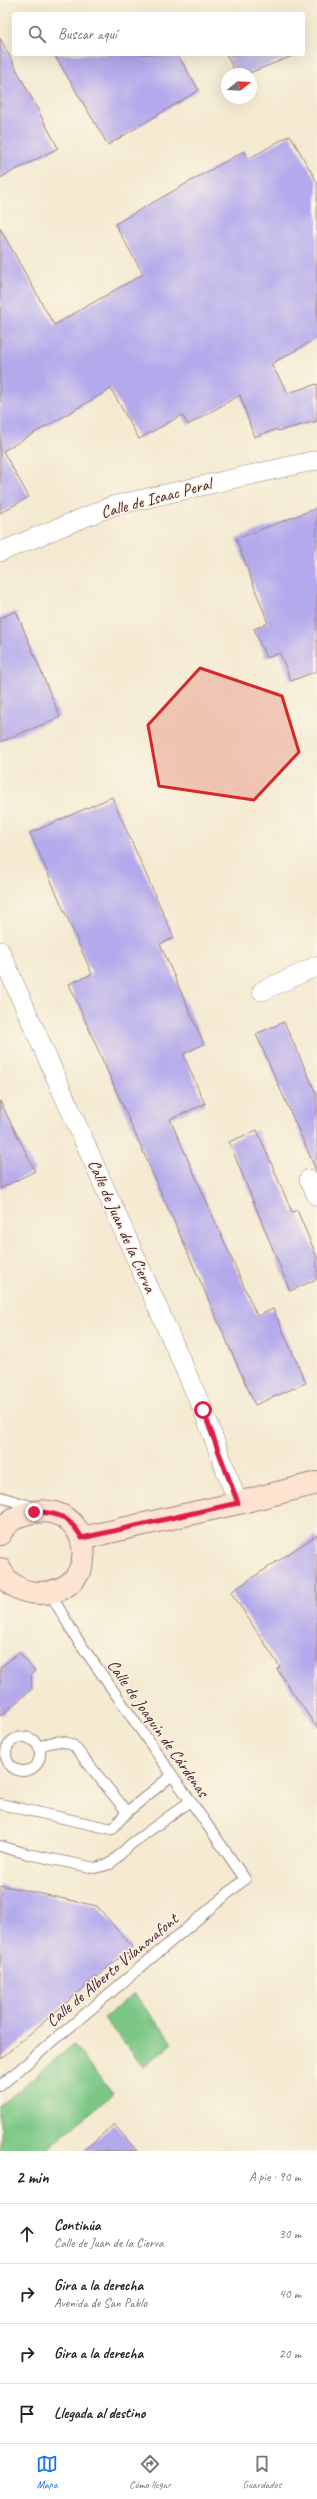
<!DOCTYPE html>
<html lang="es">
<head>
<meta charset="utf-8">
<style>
  :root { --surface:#fff; --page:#f6f6f6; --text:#222; --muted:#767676; --line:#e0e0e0; --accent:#1a73e8 }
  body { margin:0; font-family:Caveat,sans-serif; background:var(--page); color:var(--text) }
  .compass { position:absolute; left:221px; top:68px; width:36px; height:36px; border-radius:50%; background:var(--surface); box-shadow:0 4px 16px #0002; rotate:72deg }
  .stop { position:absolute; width:12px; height:12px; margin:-9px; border:3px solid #e11d48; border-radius:50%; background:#fff }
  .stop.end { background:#e11d48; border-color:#fff; box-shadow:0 1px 4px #0008 }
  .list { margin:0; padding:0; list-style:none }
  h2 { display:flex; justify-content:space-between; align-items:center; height:52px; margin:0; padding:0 16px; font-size:17px }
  h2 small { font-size:13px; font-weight:400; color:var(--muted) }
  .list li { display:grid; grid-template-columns:26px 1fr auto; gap:12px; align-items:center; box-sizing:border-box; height:60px; padding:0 16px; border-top:1px solid var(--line) }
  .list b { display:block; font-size:15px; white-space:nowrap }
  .list p { margin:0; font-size:13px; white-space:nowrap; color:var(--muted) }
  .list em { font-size:13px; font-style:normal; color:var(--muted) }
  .icon { flex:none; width:22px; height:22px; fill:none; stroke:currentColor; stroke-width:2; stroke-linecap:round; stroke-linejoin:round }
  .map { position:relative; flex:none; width:317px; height:2151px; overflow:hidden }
  .search { position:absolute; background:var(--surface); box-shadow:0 4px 16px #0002; left:12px; right:12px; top:12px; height:44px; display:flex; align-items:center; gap:10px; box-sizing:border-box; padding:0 14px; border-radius:4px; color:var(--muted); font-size:15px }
  .sheet { height:292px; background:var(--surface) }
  nav { display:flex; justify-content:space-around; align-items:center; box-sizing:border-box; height:56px; border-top:1px solid var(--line); background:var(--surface); font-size:11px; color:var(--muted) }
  nav a { display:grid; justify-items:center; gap:2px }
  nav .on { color:var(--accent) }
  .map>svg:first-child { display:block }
  .green { fill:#7bc786; stroke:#627358 }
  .building { fill:#b3a9ec }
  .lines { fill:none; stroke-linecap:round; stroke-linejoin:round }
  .lane-casing { stroke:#9f847e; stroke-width:12 }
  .street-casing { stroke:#9f847e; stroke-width:20 }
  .secondary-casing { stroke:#9f847e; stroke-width:24 }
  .lane { stroke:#fff; stroke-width:10 }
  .street { stroke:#fff; stroke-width:19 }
  .secondary { stroke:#fde4d1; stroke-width:22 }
  .route { stroke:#e11d48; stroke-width:5 }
  .marked { fill:#d62828; fill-opacity:0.2; stroke:#d62828; stroke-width:3; stroke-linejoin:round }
  .labels { text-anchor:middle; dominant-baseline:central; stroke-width:3; stroke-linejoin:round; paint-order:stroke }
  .street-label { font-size:17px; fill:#4a1f2b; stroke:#fcf5e5 }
</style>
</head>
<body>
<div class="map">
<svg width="317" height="2151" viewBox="0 0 317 2151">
  <rect width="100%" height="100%" fill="#fcf5e5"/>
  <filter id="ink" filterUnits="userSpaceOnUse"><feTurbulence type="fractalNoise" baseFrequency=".025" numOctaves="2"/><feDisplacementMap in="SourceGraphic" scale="8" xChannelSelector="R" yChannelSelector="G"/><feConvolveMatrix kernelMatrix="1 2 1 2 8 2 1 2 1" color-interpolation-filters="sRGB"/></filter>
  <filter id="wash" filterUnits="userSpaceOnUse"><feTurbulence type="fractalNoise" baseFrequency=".012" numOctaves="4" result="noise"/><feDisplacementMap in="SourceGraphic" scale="16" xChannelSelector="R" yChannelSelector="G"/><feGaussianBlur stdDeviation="0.9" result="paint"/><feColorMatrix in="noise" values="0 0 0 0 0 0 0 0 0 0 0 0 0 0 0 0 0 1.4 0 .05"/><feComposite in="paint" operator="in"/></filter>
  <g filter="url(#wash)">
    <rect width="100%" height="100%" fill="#f4ead1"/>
    <g class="green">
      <polygon points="134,1994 173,2043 144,2067 104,2018"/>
      <polygon points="73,2044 113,2094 44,2151 0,2151 0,2106"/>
    </g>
    <g id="blocks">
      <g class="building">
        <polygon points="0,38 58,148 0,178"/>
        <polygon points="54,54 177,54 199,90 108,145"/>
        <polygon points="226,54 295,54 295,55 247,74 236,74"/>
        <polygon points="290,135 317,182 317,338 271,364 288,393 317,384 317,421 278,431 277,429 254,437 240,395 188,425 182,415 139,439 111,389 3,451 29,497 0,513 0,228 54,325 143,274 115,224 244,151 248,159"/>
        <polygon points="317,508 317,671 291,681 280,653 266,658 254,629 268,623 236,539"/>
        <polygon points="16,611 60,717 0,742 0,618"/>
        <polygon points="112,797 174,938 160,944 204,1044 183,1054 205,1104 170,1119 257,1316 273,1309 306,1383 255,1405 69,984 92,974 30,833"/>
        <polygon points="284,1022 317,1095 317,1172 256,1034"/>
        <polygon points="0,1101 35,1171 0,1189"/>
        <polygon points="257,1130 292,1212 297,1210 317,1257 317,1279 290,1291 229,1142"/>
        <polygon points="317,1535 317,1728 277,1669 280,1667 231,1592"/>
        <polygon points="19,1652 35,1671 31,1675 32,1689 0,1716 0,1668"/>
        <polygon points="0,1885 97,1906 132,1947 0,2059"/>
        <polygon points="114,2124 137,2151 83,2151"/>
      </g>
    </g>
  </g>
  <g filter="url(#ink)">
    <use href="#blocks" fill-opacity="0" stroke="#9f847e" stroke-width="1"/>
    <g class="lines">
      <g class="lane-casing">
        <g id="lane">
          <polyline points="0,1497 34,1507"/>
          <circle cx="23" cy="1754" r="17"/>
          <path d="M39,1747C52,1741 61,1739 74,1746L127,1812"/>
          <polyline points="0,1804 112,1829 127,1812 171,1776"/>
          <polyline points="0,1846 28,1854 95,1868 110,1864 131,1844 189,1802"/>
          <polyline points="0,2086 245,1879 75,1636 50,1593"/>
        </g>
      </g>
      <g class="street-casing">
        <g id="street">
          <polyline points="0,552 112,506 317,460"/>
          <polyline points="0,951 203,1410 238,1503"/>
          <polyline points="262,991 317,966"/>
          <polyline points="309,1179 317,1196"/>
        </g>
      </g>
      <g class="secondary-casing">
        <g id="secondary">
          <path d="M0,1534C6,1522 15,1516 28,1513C95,1498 104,1593 40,1593C22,1593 8,1585 0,1569"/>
          <polyline points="82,1538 238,1503 317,1483"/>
        </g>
      </g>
      <use href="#lane" class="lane"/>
      <use href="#street" class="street"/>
      <use href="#secondary" class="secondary"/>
    </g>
  </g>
  <g class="lines" filter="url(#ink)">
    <path class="route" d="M34,1512C58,1512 70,1517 82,1538L238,1503L203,1410"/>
  </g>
  <path class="marked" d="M200,668L282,696L299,752L254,800L159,786L148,725Z"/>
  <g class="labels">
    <g class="street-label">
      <text transform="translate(156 498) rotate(-15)">Calle de Isaac Peral</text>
      <text transform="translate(122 1226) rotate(66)">Calle de Juan de la Cierva</text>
      <text transform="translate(158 1728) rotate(55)">Calle de Joaquín de Cárdenas</text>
      <text transform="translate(112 1970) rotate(-40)">Calle de Alberto Vilanovafont</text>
    </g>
  </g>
</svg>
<svg class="compass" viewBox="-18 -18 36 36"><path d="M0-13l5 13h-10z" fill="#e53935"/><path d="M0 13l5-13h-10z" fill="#767676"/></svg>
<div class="stop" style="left:203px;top:1410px"></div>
<div class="stop end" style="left:34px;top:1512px"></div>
<div class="search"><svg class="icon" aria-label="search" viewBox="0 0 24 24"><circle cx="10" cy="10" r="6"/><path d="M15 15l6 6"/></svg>Buscar aquí</div>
</div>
<section class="sheet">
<h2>2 min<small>A pie · 90 m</small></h2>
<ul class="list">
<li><svg class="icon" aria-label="ahead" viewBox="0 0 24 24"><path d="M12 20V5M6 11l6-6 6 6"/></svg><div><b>Continúa</b><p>Calle de Juan de la Cierva</p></div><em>30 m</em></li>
<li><svg class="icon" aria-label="right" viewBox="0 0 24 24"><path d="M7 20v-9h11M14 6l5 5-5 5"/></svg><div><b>Gira a la derecha</b><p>Avenida de San Pablo</p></div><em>40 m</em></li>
<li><svg class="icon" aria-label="right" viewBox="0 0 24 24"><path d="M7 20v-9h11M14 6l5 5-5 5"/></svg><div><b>Gira a la derecha</b></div><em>20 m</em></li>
<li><svg class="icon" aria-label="arrive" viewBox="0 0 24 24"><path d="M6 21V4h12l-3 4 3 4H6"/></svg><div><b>Llegada al destino</b></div></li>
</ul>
</section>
<nav>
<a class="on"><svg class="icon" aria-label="map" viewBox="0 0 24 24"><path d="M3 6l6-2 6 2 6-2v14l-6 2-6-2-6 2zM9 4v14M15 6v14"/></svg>Mapa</a>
<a><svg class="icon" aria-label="directions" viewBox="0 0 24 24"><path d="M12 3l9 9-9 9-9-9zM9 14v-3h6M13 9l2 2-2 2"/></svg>Cómo llegar</a>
<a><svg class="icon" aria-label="saved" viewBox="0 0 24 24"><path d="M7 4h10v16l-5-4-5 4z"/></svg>Guardados</a>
</nav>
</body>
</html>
